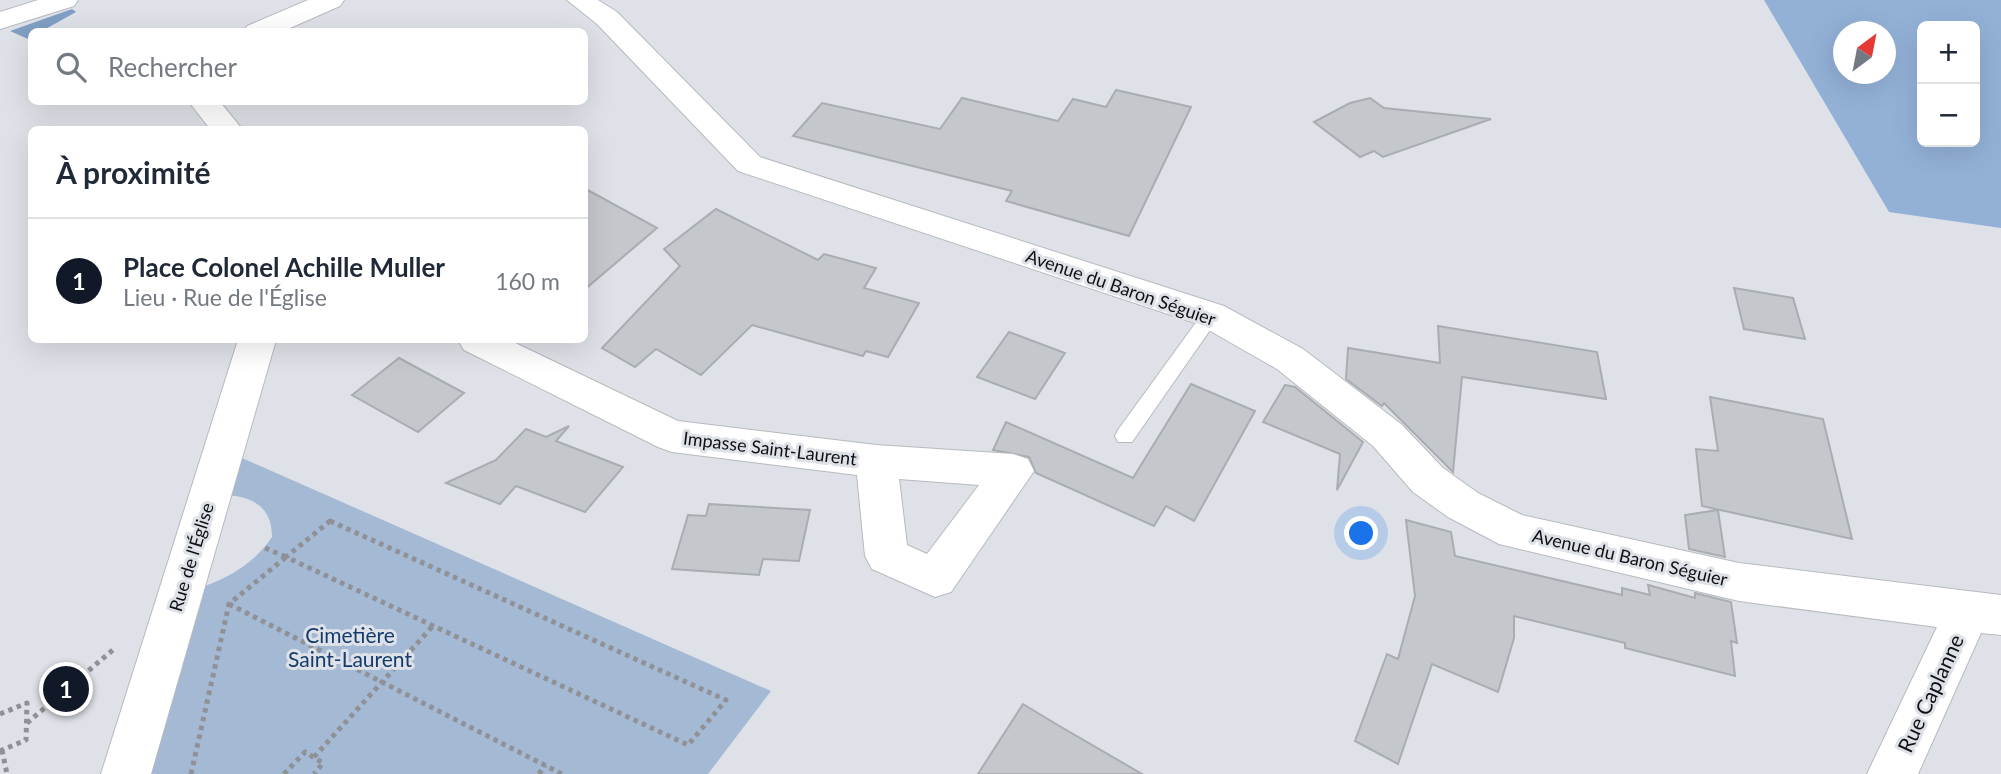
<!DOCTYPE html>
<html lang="fr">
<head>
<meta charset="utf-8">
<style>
  :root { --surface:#fff; --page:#f6f6f7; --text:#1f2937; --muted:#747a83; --line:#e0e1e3; --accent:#111827 }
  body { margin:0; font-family:Lato,sans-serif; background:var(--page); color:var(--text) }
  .controls { position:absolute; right:21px; top:21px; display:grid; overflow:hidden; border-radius:10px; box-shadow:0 7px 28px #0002 }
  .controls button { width:63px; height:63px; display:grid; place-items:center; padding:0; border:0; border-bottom:2px solid var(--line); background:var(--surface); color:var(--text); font:35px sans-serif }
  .compass { position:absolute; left:1833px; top:21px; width:63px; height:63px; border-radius:50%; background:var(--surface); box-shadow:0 7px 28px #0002; rotate:32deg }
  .you { position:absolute; left:1362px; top:534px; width:24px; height:24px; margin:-18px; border:5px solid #fff; border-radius:50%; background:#1a73e8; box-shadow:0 0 0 10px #1a73e833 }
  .badge { display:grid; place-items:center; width:46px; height:46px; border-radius:50%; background:var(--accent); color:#fff; font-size:23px; font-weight:700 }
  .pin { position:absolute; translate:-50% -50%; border:4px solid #fff; box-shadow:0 2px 7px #0006 }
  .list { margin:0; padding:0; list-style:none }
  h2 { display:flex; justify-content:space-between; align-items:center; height:91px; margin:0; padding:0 28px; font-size:30px }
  h2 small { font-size:23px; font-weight:400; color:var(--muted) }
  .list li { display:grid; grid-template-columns:46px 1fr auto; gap:21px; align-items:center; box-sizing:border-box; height:126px; padding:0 28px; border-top:2px solid var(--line) }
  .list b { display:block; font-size:26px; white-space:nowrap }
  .list p { margin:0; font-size:23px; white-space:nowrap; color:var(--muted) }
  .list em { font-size:23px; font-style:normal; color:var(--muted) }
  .icon { flex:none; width:38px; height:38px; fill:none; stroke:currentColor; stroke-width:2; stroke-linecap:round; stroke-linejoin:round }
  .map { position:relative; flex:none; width:2001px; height:774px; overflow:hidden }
  .search { position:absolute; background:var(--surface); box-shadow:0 7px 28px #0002; left:28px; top:28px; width:560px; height:77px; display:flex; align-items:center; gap:18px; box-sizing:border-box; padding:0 24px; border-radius:10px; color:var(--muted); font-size:26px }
  .panel { position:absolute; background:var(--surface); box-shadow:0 7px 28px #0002; left:28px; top:126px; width:560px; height:217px; border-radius:10px }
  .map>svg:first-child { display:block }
  .green { fill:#a4b9d4 }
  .forest { fill:#93b1d7; fill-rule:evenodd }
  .water { fill:#819fc4 }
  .building { fill:#c4c8cd; stroke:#a9adb2; stroke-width:2 }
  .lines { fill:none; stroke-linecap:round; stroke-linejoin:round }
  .service-casing { stroke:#b6babf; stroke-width:2 }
  .minor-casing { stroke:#b6babf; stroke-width:2 }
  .path { stroke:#8f9196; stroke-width:5; stroke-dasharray:4.5 4.5; stroke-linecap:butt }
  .service { fill:#fff; fill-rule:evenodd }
  .minor { fill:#fff; fill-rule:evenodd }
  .labels { text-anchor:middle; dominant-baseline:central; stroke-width:6; stroke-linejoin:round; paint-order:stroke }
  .street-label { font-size:18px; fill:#0f1012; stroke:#dee2e8 }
  .near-park-label { font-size:21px; fill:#143d6d; stroke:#dee2e8 }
  .near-street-label { font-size:21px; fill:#0f1012; stroke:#dee2e8 }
</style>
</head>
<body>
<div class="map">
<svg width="2001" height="774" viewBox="0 0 2001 774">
  <rect width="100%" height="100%" fill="#dee2e8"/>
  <path class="green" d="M233,454L771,691L708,774H148L205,586C232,576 256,561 272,537C272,506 252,496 223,495Z"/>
  <path class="forest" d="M1764,0H2001V228L1889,212ZM1922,26H1975V142H1922ZM1843,32H1885V74H1843Z"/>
  <polygon class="water" points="72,9 76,12 42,31 32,32 28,39 10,31"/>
  <g class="building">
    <polygon points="1116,90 1191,107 1129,236 1006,201 1012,191 793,136 822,103 940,129 962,98 1058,121 1073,99 1106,107"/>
    <polygon points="1370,98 1384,108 1491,119 1383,157 1374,151 1360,157 1314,122 1350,103"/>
    <polygon points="584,188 657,228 584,290"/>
    <polygon points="716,209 818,260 824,254 876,268 864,288 919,303 888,357 866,351 863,356 752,325 701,375 656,349 635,367 602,348 680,266 664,249"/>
    <polygon points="1734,288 1793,298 1805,339 1744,329"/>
    <polygon points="1438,326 1597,352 1606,399 1462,377 1453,472 1384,403 1382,406 1346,379 1348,348 1440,363"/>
    <polygon points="1009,332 1065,353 1035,399 977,377"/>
    <polygon points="399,358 464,393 418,432 352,395"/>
    <polygon points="1191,384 1255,411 1194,521 1166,506 1154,526 1036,473 1029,457 993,450 1006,422 1133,478"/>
    <polygon points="1285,385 1295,387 1363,442 1337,490 1340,454 1263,422"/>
    <polygon points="1710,397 1823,419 1852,539 1702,506 1696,449 1718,451"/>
    <polygon points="569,426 556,441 623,467 585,512 516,486 500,504 446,483 496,460 526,429 546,437"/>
    <polygon points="709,504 810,510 799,561 763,559 759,575 672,569 688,515 706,516"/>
    <polygon points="1718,510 1725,557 1689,549 1685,515"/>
    <polygon points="1406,520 1451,532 1455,556 1622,595 1622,588 1650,595 1648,585 1695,598 1695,593 1731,602 1737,643 1731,641 1735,676 1625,648 1625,643 1514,616 1514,638 1498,692 1432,664 1398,764 1355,741 1387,654 1398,659 1415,596"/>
    <polygon points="1023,704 1056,724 1142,774 978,774"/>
  </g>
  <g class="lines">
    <g class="service-casing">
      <polygon id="service" points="1211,309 1217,310 1220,315 1217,320 1132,442 1118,442 1115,436 1118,430 1205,310"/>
    </g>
    <g class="minor-casing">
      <g id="minor">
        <polygon points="38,0 78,0 74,6 0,29 0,12"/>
        <polygon points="308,0 344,0 340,6 281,32 244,32 247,26"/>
        <polygon points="567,0 598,0 617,12 760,157 1224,306 1303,349 1401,424 1443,468 1478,493 1522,515 1739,563 2001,595 2001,635 1981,633 1918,774 1867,774 1937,627 1739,601 1499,544 1448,517 1413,492 1373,446 1277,369 1198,324 738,171 597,24"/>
        <polygon points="189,102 220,102 243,130 211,130"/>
        <polygon points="238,340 276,340 151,774 101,774"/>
        <path d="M458,340H509L678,421L876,445L1013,454L1028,459L1034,471L951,592L935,597L872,569L865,556L857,475L672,452L658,447L464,350ZM899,479L979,485L927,554L907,545Z"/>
      </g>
    </g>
    <g class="path">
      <polygon points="330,521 726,700 688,745 286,557"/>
      <polyline points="265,548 286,557"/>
      <polyline points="229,604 562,774"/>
      <polyline points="0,714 27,703 26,740 0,751"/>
      <polyline points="27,723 114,649"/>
      <polyline points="2,750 7,774"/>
      <polyline points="314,757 432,627"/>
      <polyline points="191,774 229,604 286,557"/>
      <polyline points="284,774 305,752 323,763 314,774"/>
      <polyline points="539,774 545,765"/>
    </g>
    <use href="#service" class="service"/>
    <use href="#minor" class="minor"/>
  </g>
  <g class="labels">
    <g class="street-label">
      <text transform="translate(1121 287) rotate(19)">Avenue du Baron Séguier</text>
      <text transform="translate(770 448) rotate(7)">Impasse Saint-Laurent</text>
      <text transform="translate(191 557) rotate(-73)">Rue de l'Église</text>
      <text transform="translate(1630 557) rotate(13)">Avenue du Baron Séguier</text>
    </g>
    <g class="near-park-label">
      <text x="350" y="634">Cimetière<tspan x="350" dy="24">Saint-Laurent</tspan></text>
    </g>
    <g class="near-street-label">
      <text transform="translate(1930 693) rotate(-65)">Rue Caplanne</text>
    </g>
  </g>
</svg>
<div class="controls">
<button>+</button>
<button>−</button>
</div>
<svg class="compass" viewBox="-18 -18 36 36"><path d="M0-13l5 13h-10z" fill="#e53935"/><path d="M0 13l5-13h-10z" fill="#747a83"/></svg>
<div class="you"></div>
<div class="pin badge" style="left:66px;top:689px">1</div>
<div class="search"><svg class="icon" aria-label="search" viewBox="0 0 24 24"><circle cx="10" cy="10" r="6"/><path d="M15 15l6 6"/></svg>Rechercher</div>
<section class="panel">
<h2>À proximité<small></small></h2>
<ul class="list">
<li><span class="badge">1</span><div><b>Place Colonel Achille Muller</b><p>Lieu · Rue de l'Église</p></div><em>160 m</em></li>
</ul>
</section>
</div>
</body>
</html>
